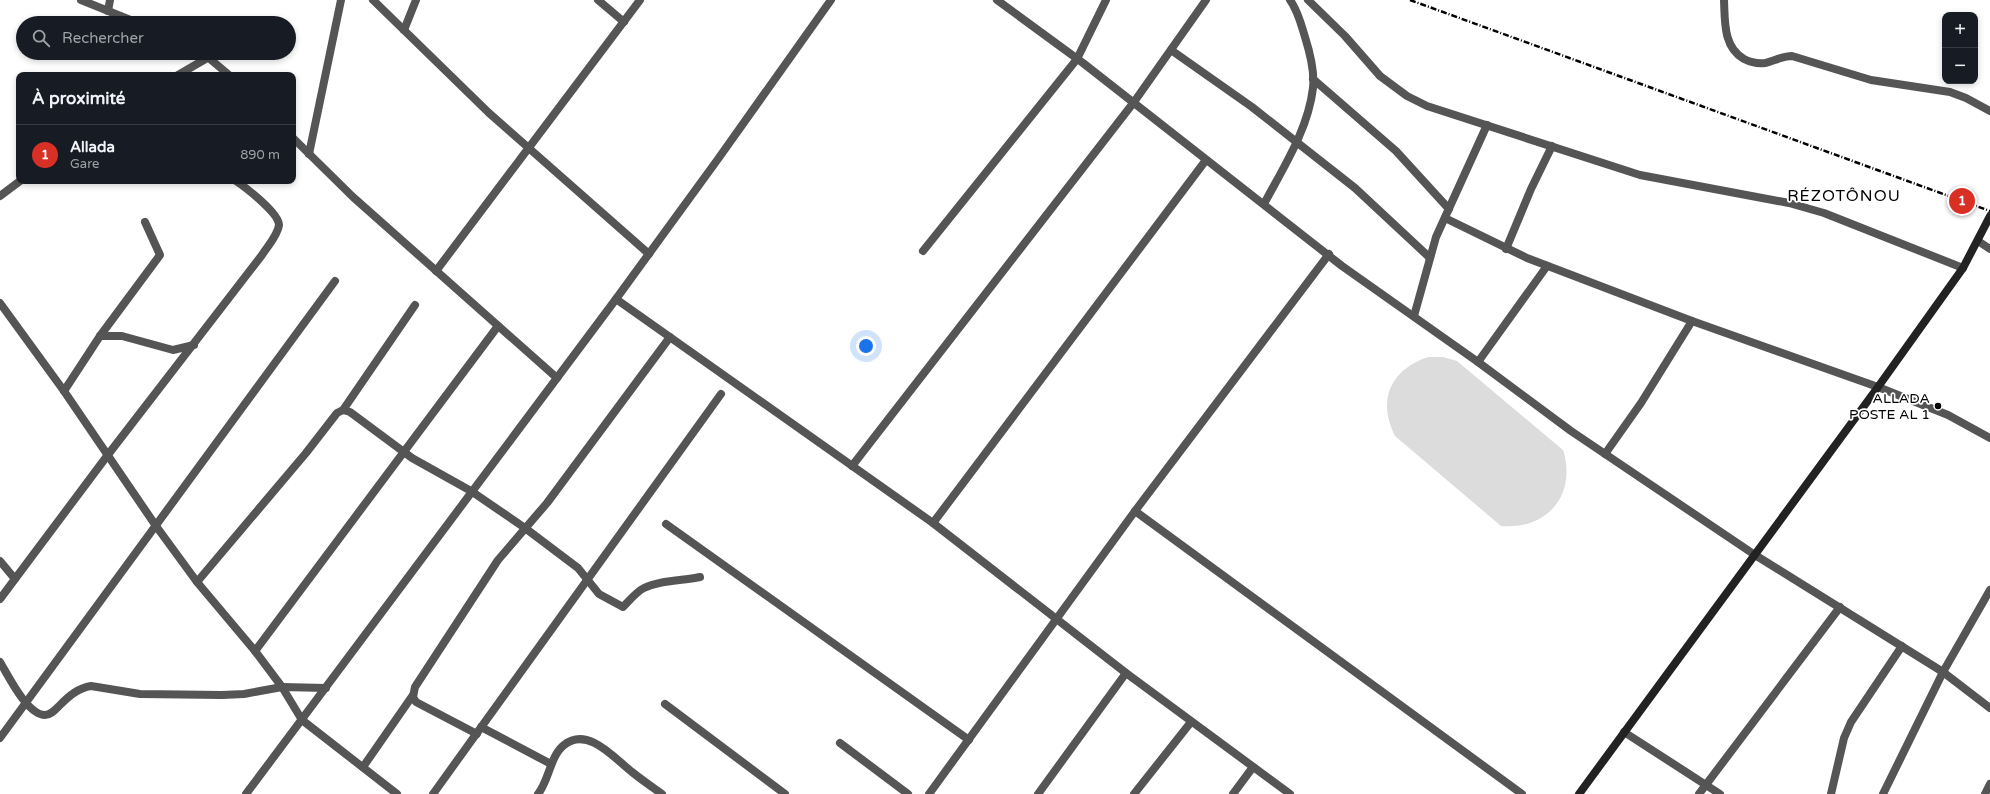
<!DOCTYPE html>
<html lang="fr">
<head>
<meta charset="utf-8">
<style>
  :root { --surface:#171b24; --page:#20242c; --text:#f1f3f6; --muted:#9ea1a6; --line:#363941; --accent:#d93025 }
  body { margin:0; font-family:"Varela Round",sans-serif; background:var(--page); color:var(--text) }
  .controls { position:absolute; right:12px; top:12px; display:grid; overflow:hidden; border-radius:8px; box-shadow:0 2px 6px #0003 }
  .controls button { width:36px; height:36px; display:grid; place-items:center; padding:0; border:0; border-bottom:1px solid var(--line); background:var(--surface); color:var(--text); font:20px sans-serif }
  .you { position:absolute; left:866px; top:346px; width:14px; height:14px; margin:-10px; border:3px solid #fff; border-radius:50%; background:#1a73e8; box-shadow:0 0 0 6px #1a73e833 }
  .badge { display:grid; place-items:center; width:26px; height:26px; border-radius:50%; background:var(--accent); color:#fff; font-size:13px; font-weight:700 }
  .pin { position:absolute; translate:-50% -50%; border:2px solid #fff; box-shadow:0 1px 4px #0006 }
  .list { margin:0; padding:0; list-style:none }
  h2 { display:flex; justify-content:space-between; align-items:center; height:52px; margin:0; padding:0 16px; font-size:17px }
  h2 small { font-size:13px; font-weight:400; color:var(--muted) }
  .list li { display:grid; grid-template-columns:26px 1fr auto; gap:12px; align-items:center; box-sizing:border-box; height:60px; padding:0 16px; border-top:1px solid var(--line) }
  .list b { display:block; font-size:15px; white-space:nowrap }
  .list p { margin:0; font-size:13px; white-space:nowrap; color:var(--muted) }
  .list em { font-size:13px; font-style:normal; color:var(--muted) }
  .icon { flex:none; width:22px; height:22px; fill:none; stroke:currentColor; stroke-width:2; stroke-linecap:round; stroke-linejoin:round }
  .map { position:relative; flex:none; width:1990px; height:794px; overflow:hidden }
  .search { position:absolute; background:var(--surface); box-shadow:0 2px 6px #0003; left:16px; top:16px; width:280px; height:44px; display:flex; align-items:center; gap:10px; box-sizing:border-box; padding:0 14px; border-radius:22px; color:var(--muted); font-size:15px }
  .panel { position:absolute; background:var(--surface); box-shadow:0 2px 6px #0003; left:16px; top:72px; width:280px; height:112px; border-radius:8px }
  .map>svg:first-child { display:block }
  .green { fill:#dcdcdc }
  .lines { fill:none; stroke-linecap:round; stroke-linejoin:round }
  .street { stroke:#555; stroke-width:8 }
  .secondary { stroke:#222; stroke-width:8 }
  .rail { stroke:#000; stroke-width:2.5; stroke-dasharray:6 2 1 2; stroke-linecap:butt }
  .poi-dot { fill:#000; stroke:#fff; stroke-width:1.5 }
  .labels { text-anchor:middle; dominant-baseline:central; stroke-width:3.5; stroke-linejoin:round; paint-order:stroke }
  .poi-label { font-size:14px; fill:#000; stroke:#fff; text-anchor:end }
  .quarter-label { font-size:16px; letter-spacing:1px; fill:#000; stroke:#fff }
</style>
</head>
<body>
<div class="map">
<svg width="1990" height="794" viewBox="0 0 1990 794">
  <rect width="100%" height="100%" fill="#fff"/>
  <path class="green" d="M1428,357H1443L1457,361L1563,450C1577,494 1548,530 1501,526L1395,436C1377,400 1390,370 1428,357Z"/>
  <g class="lines">
    <g class="street">
      <polyline points="81,0 138,23"/>
      <polyline points="373,0 489,113 649,254"/>
      <polyline points="598,0 624,22"/>
      <polyline points="997,0 1083,63 1342,266 1478,362 1571,431 1755,555 1943,672 1990,708"/>
      <polyline points="1308,0 1345,36 1380,76 1407,96 1427,106 1640,175 1789,203 1824,213 1963,268"/>
      <path d="M1724,0C1725,21 1723,47 1744,59C1750,62 1757,64 1765,63C1774,61 1782,56 1792,56L1871,80L1950,92L1966,98L1990,111"/>
      <polyline points="108,11 110,0"/>
      <polyline points="404,30 416,0"/>
      <polyline points="1171,50 1252,107 1355,188 1429,257"/>
      <polyline points="203,53 229,75"/>
      <polyline points="178,75 209,57"/>
      <polyline points="1313,79 1396,151 1449,209"/>
      <polyline points="293,138 353,197 557,378"/>
      <polyline points="309,154 341,0"/>
      <polyline points="0,196 20,181"/>
      <path d="M1264,204C1283,168 1308,130 1313,88C1315,71 1310,53 1305,37C1301,24 1298,11 1290,0"/>
      <polyline points="1445,218 1527,258 1692,321 1878,387 1948,415 1990,438"/>
      <polyline points="145,222 160,255 100,336 64,391 156,526 197,582 255,651 282,687 302,720 397,794"/>
      <polyline points="1978,241 1990,249"/>
      <polyline points="1506,249 1531,189 1552,146"/>
      <polyline points="923,251 1077,59 1106,0"/>
      <polyline points="436,271 640,0"/>
      <polyline points="616,299 933,523 1126,673 1290,794"/>
      <polyline points="0,303 64,391"/>
      <polyline points="1414,316 1436,237 1487,125"/>
      <polyline points="100,336 122,336 173,350 194,345"/>
      <polyline points="1478,362 1547,266"/>
      <polyline points="343,410 415,305"/>
      <polyline points="1605,454 1641,403 1692,321"/>
      <polyline points="852,466 1134,102 1206,0"/>
      <polyline points="1135,511 1522,794"/>
      <polyline points="933,523 1206,160"/>
      <polyline points="666,524 969,740"/>
      <polyline points="0,561 15,579"/>
      <path d="M197,582L306,453L337,413L343,410L350,412L412,458L471,491L525,528L578,568L599,594L623,607C629,601 636,592 644,588C660,580 682,581 700,577"/>
      <path d="M0,599L107,456L262,255C267,247 278,235 279,225C279,213 245,187 236,181"/>
      <polyline points="255,651 498,326"/>
      <path d="M0,662C8,675 27,715 45,715C51,715 56,709 60,705C69,696 78,688 91,686L140,694L222,695L244,694L282,687L326,688"/>
      <polyline points="665,704 785,794"/>
      <polyline points="481,727 551,764"/>
      <polyline points="1624,732 1720,794"/>
      <polyline points="477,734 416,702 413,697 415,687 498,560 547,503 670,337"/>
      <polyline points="0,738 335,281"/>
      <polyline points="840,743 908,794"/>
      <polyline points="363,767 413,695"/>
      <polyline points="246,794 616,299 718,159 831,0"/>
      <polyline points="433,794 721,394"/>
      <path d="M538,794C549,781 550,756 564,745C588,726 614,758 632,772C642,780 652,787 662,794"/>
      <polyline points="929,794 1135,511 1329,254"/>
      <polyline points="1038,794 1126,673"/>
      <polyline points="1134,794 1191,722"/>
      <polyline points="1233,794 1253,767"/>
      <polyline points="1699,794 1840,607"/>
      <polyline points="1831,794 1844,738 1851,722 1902,646"/>
      <polyline points="1883,794 1943,672 1990,590"/>
      <polyline points="1985,794 1990,784"/>
    </g>
    <polyline class="secondary" points="1579,794 1878,387 1963,268 1990,216"/>
    <polyline class="rail" points="1410,0 1990,211"/>
  </g>
  <circle class="poi-dot" cx="1938" cy="406" r="4"/>
  <g class="labels">
    <g class="poi-label">
      <text x="1930" y="398">ALLADA<tspan x="1930" dy="16">POSTE AL 1</tspan></text>
    </g>
    <g class="quarter-label">
      <text x="1844" y="196">RÉZOTÔNOU</text>
    </g>
  </g>
</svg>
<div class="controls">
<button>+</button>
<button>−</button>
</div>
<div class="you"></div>
<div class="pin badge" style="left:1962px;top:201px">1</div>
<div class="search"><svg class="icon" aria-label="search" viewBox="0 0 24 24"><circle cx="10" cy="10" r="6"/><path d="M15 15l6 6"/></svg>Rechercher</div>
<section class="panel">
<h2>À proximité<small></small></h2>
<ul class="list">
<li><span class="badge">1</span><div><b>Allada</b><p>Gare</p></div><em>890 m</em></li>
</ul>
</section>
</div>
</body>
</html>
